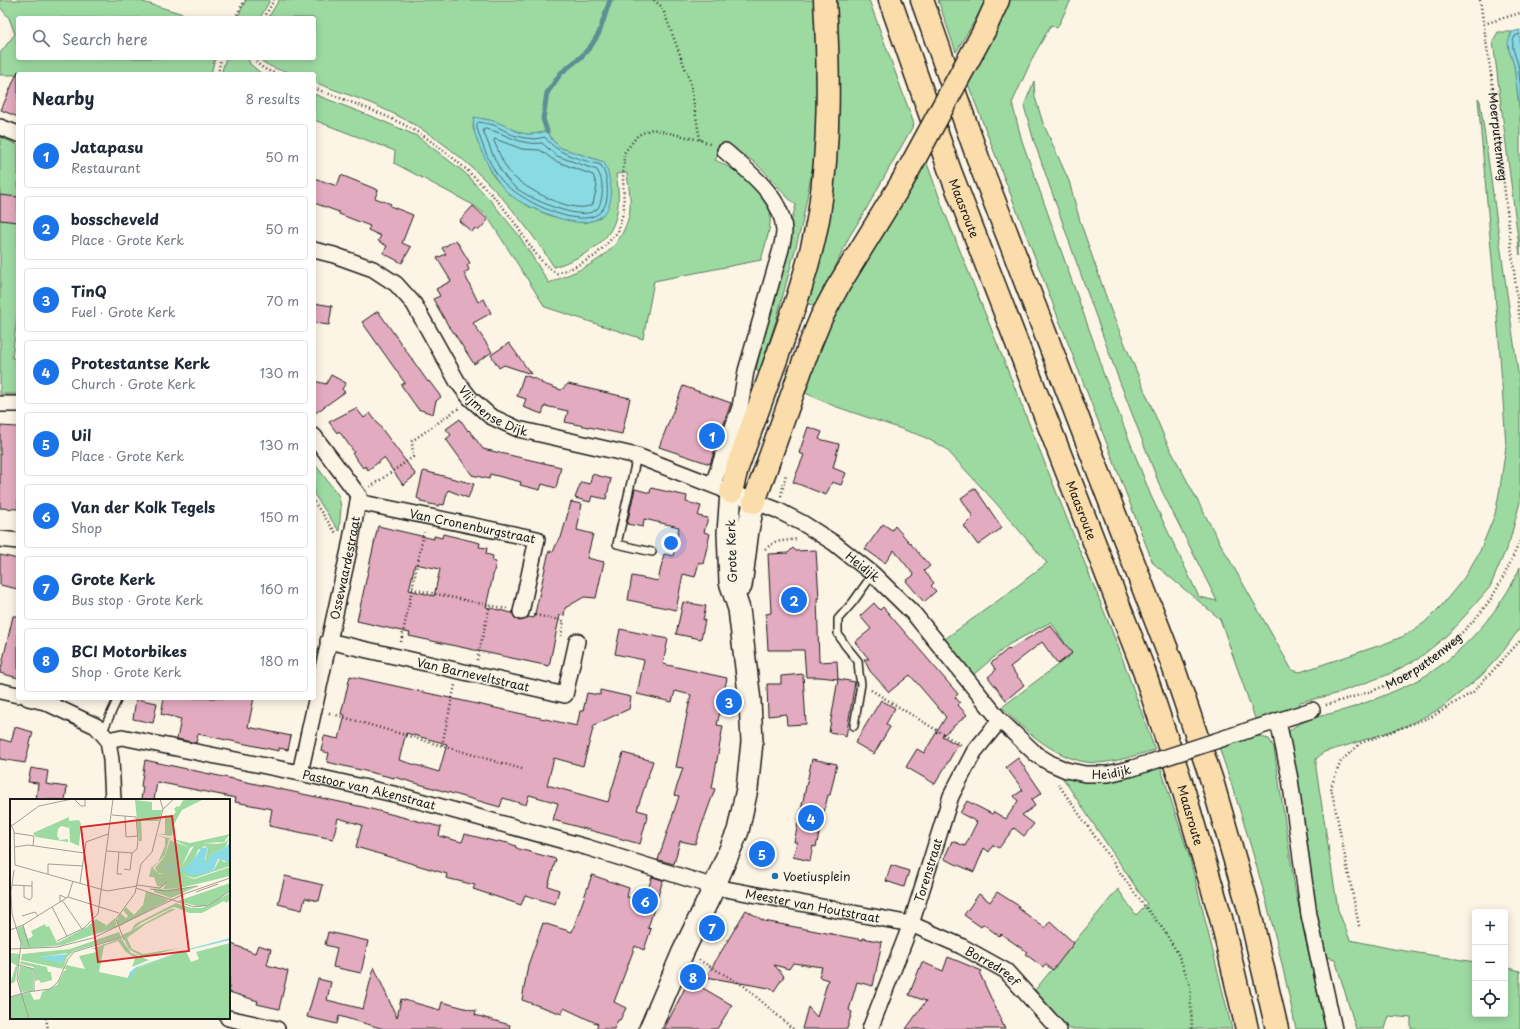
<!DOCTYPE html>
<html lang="en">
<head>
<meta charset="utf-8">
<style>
  :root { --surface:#fff; --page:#f2f2f3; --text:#1f2937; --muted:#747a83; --line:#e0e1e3; --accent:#1a73e8 }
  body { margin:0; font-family:"Playpen Sans",sans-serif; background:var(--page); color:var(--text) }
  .controls { position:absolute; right:12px; bottom:12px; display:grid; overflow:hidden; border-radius:4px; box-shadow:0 2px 10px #0003 }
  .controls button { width:36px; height:36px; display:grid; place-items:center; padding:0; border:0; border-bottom:1px solid var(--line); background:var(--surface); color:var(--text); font:20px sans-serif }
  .you { position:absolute; left:671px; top:543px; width:14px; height:14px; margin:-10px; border:3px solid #fff; border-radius:50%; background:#1a73e8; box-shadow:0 0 0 6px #1a73e833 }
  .badge { display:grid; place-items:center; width:26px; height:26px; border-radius:50%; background:var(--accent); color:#fff; font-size:13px; font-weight:700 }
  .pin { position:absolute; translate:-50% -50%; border:2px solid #fff; box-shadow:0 1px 4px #0006 }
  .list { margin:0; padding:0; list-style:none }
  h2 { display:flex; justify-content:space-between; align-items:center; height:52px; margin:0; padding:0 16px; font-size:17px }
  h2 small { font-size:13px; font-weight:400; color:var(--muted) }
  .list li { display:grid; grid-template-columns:26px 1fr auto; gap:12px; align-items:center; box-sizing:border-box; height:64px; margin:0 8px 8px; padding:0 8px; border:1px solid var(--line); border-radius:4px }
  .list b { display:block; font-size:15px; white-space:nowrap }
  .list p { margin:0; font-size:13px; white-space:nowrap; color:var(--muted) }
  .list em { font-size:13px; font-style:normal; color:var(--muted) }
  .icon { flex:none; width:22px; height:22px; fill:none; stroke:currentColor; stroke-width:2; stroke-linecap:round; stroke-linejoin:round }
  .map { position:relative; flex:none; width:1520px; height:1029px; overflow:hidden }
  .search { position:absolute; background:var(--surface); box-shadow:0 2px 10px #0003; left:16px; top:16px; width:300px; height:44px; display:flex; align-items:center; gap:10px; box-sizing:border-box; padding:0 14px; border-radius:4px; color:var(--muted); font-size:15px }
  .panel { position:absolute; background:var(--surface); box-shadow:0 2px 10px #0003; left:16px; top:72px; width:300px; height:628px; border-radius:4px }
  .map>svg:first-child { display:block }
  .green { fill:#9ddaa2; stroke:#5c7b5f; fill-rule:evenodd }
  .water { fill:#89dae3; stroke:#5d8e93 }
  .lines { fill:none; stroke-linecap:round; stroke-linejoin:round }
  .shore { stroke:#48686c; stroke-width:1 }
  .stream { stroke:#5d8e93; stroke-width:5 }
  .building { fill:#e3abbf; stroke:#1c1c1c; fill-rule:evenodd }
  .lane-casing { stroke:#1c1c1c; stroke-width:10 }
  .street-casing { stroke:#1c1c1c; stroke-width:18 }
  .secondary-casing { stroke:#1c1c1c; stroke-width:24 }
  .highway-casing { stroke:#1c1c1c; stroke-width:25 }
  .path { stroke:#1c1c1c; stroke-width:2.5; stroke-dasharray:1 3; stroke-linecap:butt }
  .lane { stroke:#fcf5e5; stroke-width:7 }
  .street { stroke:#fcf5e5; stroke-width:15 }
  .secondary { stroke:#fcf5e5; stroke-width:21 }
  .highway { stroke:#faddab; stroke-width:22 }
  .street-bridge-casing { stroke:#1c1c1c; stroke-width:18; stroke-linecap:butt }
  .highway-bridge-casing { stroke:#1c1c1c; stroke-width:25; stroke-linecap:butt }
  .street-bridge { stroke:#fcf5e5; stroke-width:15 }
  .highway-bridge { stroke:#faddab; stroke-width:22 }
  .poi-dot { fill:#1f6fb2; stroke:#fcf5e5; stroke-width:1.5 }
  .labels { text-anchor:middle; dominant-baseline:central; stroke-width:3.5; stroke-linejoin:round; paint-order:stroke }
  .street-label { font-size:12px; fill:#1c1c1c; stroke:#fcf5e5 }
  .poi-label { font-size:12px; fill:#1c1c1c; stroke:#fcf5e5; text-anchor:start }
  .inset-river { fill:none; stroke:#89dae3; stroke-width:2 }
  .inset-road { fill:none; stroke:#a29e95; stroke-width:1 }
  .view { fill:#d62828; fill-opacity:0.15; stroke:#d62828; stroke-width:2 }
  .inset-edge { fill:none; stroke:#1c1c1c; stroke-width:2 }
</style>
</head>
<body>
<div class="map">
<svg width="1520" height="1029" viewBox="0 0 1520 1029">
  <rect width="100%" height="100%" fill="#fcf5e5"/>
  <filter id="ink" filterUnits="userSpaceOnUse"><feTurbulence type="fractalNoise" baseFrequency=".025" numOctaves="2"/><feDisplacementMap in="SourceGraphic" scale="8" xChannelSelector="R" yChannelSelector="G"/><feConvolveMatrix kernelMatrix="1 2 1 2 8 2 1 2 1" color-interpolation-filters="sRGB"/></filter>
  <g filter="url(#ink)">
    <g class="green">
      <polygon points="0,0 136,0 197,18 18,18 18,58 215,58 211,74 0,75 0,53 15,34 9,18 0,7"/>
      <polygon points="246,0 270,0 260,18 237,18"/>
      <path d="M279,0H815L818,124L814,160L802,224L776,321L759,373L756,370L781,256L796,205C780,192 770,175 754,162C746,155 734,151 725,144L715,160C734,169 767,189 770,211C772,227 765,245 761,260L654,281L643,339L545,307L487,216L475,206L394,163L395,151L314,120V94L378,119L417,136L464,172L490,200L518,234L549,283C578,270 605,263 622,234C626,226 630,216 630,207C631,196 628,184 627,173L616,174C626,229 604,250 554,267C514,204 459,144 390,112C366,100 339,92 314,82V74C294,74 275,72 259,59L314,58V18H268ZM474,118C481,119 489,119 496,122C518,130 521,139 547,131L552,140L561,148L604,162L598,219L584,223L551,216L530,207L510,195L493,176L473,128Z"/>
      <polygon points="833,0 869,0 914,124 864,213 849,237 817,307 801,301"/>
      <polygon points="938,0 987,0 956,52"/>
      <polygon points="1010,0 1071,0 1057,28 1051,25 1034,55 1012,103 1022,141 1099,357 1102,370 1151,496 1199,597 1217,601 1161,489 1116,372 1076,261 1034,141 1024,106 1034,81 1035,97 1043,123 1069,181 1080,221 1111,311 1166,441 1220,543 1292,670 1300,672 1384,644 1404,636 1424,623 1442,605 1464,578 1480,551 1495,514 1500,488 1506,446 1499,340 1478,98 1480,101 1520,386 1520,502 1510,540 1490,587 1464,617 1445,637 1418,659 1387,675 1332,695 1300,702 1299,708 1257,724 1220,619 1153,563 966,79"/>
      <polygon points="1498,32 1512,32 1510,36 1509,50 1514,65 1520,113 1520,255 1493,41"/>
      <polygon points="226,58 248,58 250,64 262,74 221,74"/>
      <polygon points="0,137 18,145 18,310 12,358 18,359 18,394 0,394"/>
      <path d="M924,155L943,208L1119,649L1155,750C1139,754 1123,760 1107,762C1067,769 1028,734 1002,707L1072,654L1051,622L1008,645L973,675L942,641L1003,597L1047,563L995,502L945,448L922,436L834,406L801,391L826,330Z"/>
      <polygon points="314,463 339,496 341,508 339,531 314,494"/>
      <path d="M1520,567V628L1502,653L1481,676L1440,709L1404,727L1342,747L1324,752L1316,759V768L1338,910L1350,940L1393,949L1475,962V1014H1505V967L1520,971V1029H1411V1018L1389,1016L1385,1029H1356L1335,959L1323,956L1287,733C1302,717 1330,715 1351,708C1373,700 1397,691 1418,680C1459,658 1502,610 1520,567Z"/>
      <path d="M1257,736L1269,739L1274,748L1295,889L1325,1029H1296C1277,934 1251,839 1219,747Z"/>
      <polygon points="1160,766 1190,859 1232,1029 1069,1029 1035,990 1118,889 1136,915 1147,904 1060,774"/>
    </g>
    <g class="water">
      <polygon points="1520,30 1520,113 1514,65 1509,50 1508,42 1512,32"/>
      <path d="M474,117C481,119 489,119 496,122C518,130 521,139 547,131L552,140L561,148L604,162C614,185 618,219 585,222C572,224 552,216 540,211C530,207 517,201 508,193C495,180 490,169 482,152C477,140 472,131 474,117Z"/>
    </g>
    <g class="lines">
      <g class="shore">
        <path d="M1520,34L1515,36C1509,46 1516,55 1518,65C1519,70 1519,76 1520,82"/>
        <path d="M479,122L494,125L513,135L525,138L535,139L545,137C558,155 580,159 601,165C607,176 608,186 607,198C600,243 521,201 503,182C491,169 482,145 477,128V124Z"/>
        <path d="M486,129C507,133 519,146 542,143L557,156L597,170C602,178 603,187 602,196C601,200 600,205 598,208C584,225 529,198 516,188C499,175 492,152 484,133L483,130Z"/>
        <path d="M495,139L522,149L540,150L555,161L593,175L597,186L593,204C576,217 523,188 511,174C503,165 499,152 494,141Z"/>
      </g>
      <polyline class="stream" points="547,131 543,119 547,93 561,73 581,57 591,46 599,33 610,0"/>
    </g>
    <g class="building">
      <polygon points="18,71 18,117 1,110"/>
      <polygon points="341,175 378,190 375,198 391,204 390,206 413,215 402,243 411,247 402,263 383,253 387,246 378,241 381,236 368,230 370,226 339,214 339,212 314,203 314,178 337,186"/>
      <polygon points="0,195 18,197 18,222 0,220"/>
      <polygon points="473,206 488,220 478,231 475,228 472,232 459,221"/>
      <polygon points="456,240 470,263 467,265 469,270 464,273 478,302 484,299 491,313 473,323 492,352 474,364 450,327 449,327 433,299 440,296 436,289 451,281 437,258 446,254 442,248"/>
      <polygon points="314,303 332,306 329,325 314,323"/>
      <polygon points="378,311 428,382 429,381 441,397 436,401 433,414 418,409 401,385 405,383 362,322"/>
      <polygon points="509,343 531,374 504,365 499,368 491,355"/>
      <polygon points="331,375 346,383 342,389 345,392 314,414 314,381 326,384"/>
      <polygon points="524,375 541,381 541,383 561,390 568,384 630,398 622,434 565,422 568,411 545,406 542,414 523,407 526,399 517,396"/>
      <polygon points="683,386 731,403 710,464 659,447"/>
      <polygon points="356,408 364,418 370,413 416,475 403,485 384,458 368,470 365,466 363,468 352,453 354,452 339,431 337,433 329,422"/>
      <polygon points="460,419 468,431 469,430 483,449 561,467 556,488 542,484 540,490 520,485 521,482 490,474 489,479 472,475 446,439 451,435 446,429"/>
      <polygon points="0,426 18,427 18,509 0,508"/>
      <polygon points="808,427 822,432 819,439 839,444 833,468 846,473 841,485 832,482 826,495 793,482 804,455 799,453"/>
      <polygon points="423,472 424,471 474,484 468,498 448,490 444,505 439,504 439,506 421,502 421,500 417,498"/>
      <polygon points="592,474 611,479 606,499 592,496 590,502 575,498 581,482 590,484"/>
      <polygon points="651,488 687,496 686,502 701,506 698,516 708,518 704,532 710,534 703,564 699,562 695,577 683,574 676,610 628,600 632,576 658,581 664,554 673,556 679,527 644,519 643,527 627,524 635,489 650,493"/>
      <polygon points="975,488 1002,528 978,545 964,526 973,517 961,498"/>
      <path d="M571,502L582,504L577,530L593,534L587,558L604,562L596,598L584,597L565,608L564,616L560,615L549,666L409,636L410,633L357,621L378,526L434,539V536L442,538L443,534L480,543L479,547L487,548L486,554L493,556L492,561L496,562L486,607L512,613L515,618L519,621L524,620L528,617L534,618L549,551L553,552L559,538H561ZM415,564L440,569L434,596L409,590Z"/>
      <polygon points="883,524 892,530 895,526 930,566 924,571 934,583 931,586 936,591 924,602 906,581 914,575 894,550 885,563 865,549"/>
      <polygon points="793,548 796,551 816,550 819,598 817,598 819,662 837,661 838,679 820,677 806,677 804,650 768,650 766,614 771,613 768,554 788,553"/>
      <polygon points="0,555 18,559 18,589 0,585"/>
      <polygon points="683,602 706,606 703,620 705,620 701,639 676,634"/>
      <polygon points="874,603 880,610 883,607 958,694 955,697 960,703 958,705 967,715 942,736 958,745 935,784 906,767 917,749 924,753 946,717 910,675 889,692 870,671 864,659 869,659 855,642 871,629 860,616"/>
      <polygon points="13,616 18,616 18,678 0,673"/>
      <polygon points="1050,625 1072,653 1058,664 1042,642 1010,667 1024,685 1006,700 988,677 996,670 991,663 1008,649 1009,650"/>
      <polygon points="620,629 668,639 663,664 727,678 717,725 723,726 712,788 715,789 695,844 680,841 674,864 658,860 679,796 674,795 683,768 676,767 691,695 675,691 672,702 637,694 644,660 615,654"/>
      <polygon points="803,674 806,724 787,725 786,714 768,716 767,684 781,684 781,676"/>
      <path d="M350,676L577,726L580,711H583L587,693L600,695V690L631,697L629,709L594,725L583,766L554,758L547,785L608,802L623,753L653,761L637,810L648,813L640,844L553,820L558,803L529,795L526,805L503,798L500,807L394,777V778L327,762L329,753L321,751L324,736L339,739L345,715L341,714ZM406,733L447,744L439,772L399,760Z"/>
      <polygon points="838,679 855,682 846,737 841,734 829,732"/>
      <polygon points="164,698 254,698 248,727 291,736 288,750 279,748 279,751 198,734 196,743 177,739 181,719 161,714"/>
      <polygon points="136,699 157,703 153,723 133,719"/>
      <polygon points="881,700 895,708 886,724 890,727 874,754 855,743"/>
      <polygon points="15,727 33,732 25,763 0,759 0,739 11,742"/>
      <polygon points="1018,758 1042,793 1031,800 1035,806 1022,815 1034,824 1024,836 1014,828 999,848 993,845 989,852 984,848 974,872 944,859 952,841 965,846 977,822 960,813 967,801 992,814 994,812 1006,819 1018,801 1014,796 1023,790 1006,767"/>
      <polygon points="812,759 837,764 830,795 828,795 816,847 813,846 810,861 793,857 797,842 794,842"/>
      <polygon points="145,760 363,807 441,827 439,836 462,842 465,834 497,842 498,841 508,843 516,846 515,847 519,849 556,859 548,886 559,890 555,904 525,895 521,905 473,889 475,885 446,878 447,874 356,847 362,825 338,818 333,839 269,826 272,809 235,802 236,798 157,782 154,800 141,800 143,787 141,786"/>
      <polygon points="31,768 48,771 46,784 67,787 65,800 36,800 38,783 28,782"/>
      <polygon points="891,865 909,871 904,887 886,881"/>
      <polygon points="592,875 629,888 627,897 644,901 652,877 663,880 648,928 651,929 644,950 635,946 614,1002 626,1008 620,1020 618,1020 614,1029 596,1029 598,1024 564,1008 562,1014 522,1000 528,965 543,923 572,932"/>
      <polygon points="285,876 323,885 319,901 305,898 302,910 278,904"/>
      <polygon points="997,892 1019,906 1018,908 1045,928 1050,921 1074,943 1053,970 1045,964 1043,967 1025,954 1027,952 1001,934 999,936 983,924 981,927 964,915 979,894 990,902"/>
      <polygon points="746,910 764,921 863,940 863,938 882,942 873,986 857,982 849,1010 852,1012 847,1029 802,1029 808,1007 817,1017 828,980 819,977 822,967 793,963 789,969 774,965 784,976 774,991 769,988 706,977"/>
      <polygon points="328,932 368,941 361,973 333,967 337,948 325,945"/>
      <polygon points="229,943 255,953 258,945 271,949 267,965 288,971 279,1009 257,1004 258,1001 229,992"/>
      <polygon points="948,957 982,971 980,974 1005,1029 906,1029 926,1001 909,995 922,962 943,971"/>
      <polygon points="374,967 397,1018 401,999 440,1010 442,1002 476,1011 475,1015 510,1025 509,1029 384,1029 339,1016 337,1024 307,1017 318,979 331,982 327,1000 363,1009"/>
      <polygon points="689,980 732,1005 717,1029 664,1029"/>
    </g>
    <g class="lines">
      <g class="lane-casing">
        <g id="lane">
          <polyline points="637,456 617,544 652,552"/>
          <polyline points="854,726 861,684 859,673 858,661 845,645 838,634 838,619 853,602 873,574"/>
          <polyline points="102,733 118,698"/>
        </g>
      </g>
      <g class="street-casing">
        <g id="street">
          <polyline points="0,127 18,134"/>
          <path id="s3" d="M314,250L334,255L373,269L396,284L414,304L457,381L470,398L490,416L518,429L637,456L777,510L804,524L834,543L873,574L914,614L1000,720L1037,755L1050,763L1066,770L1085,774H1108L1133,768"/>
          <polyline points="0,404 18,404"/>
          <path d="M713,484L740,407L746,371L781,249C782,244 784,237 784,231C783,197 749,172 725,151"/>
          <path id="s4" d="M358,502L537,539L521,612"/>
          <polyline points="0,539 18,541"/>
          <path id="s5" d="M328,641L565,695L577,641"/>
          <polyline points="0,691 18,695"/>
          <polyline points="28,698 45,702 96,726 108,740"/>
          <polyline points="1278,721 1290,779 1309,915 1334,1029"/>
          <polyline points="1243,732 1312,710"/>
          <path id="s6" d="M108,740L122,737L300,773L398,795L586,847L715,887L911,924L961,946L1006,971L1058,1029"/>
          <polyline points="108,740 111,760 113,800"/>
          <path id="s7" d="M300,773L349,550L359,496L314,436"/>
          <polyline points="228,1018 277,1029"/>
          <path id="s8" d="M870,1029L911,924L951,796L974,752L1000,720"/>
        </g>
      </g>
      <g class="secondary-casing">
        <g id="secondary">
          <polyline points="741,586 748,530 754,502"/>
          <polyline points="650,1029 683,952 711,894 738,831 747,789 752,742 750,701 739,609 730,582 728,533 731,492"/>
        </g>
      </g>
      <g class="highway-casing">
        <g id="highway">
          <path id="s9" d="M890,0L950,171L1143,668L1182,785L1221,918L1247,1029"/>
          <polyline points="922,0 980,164 1171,660 1212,781 1249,909 1277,1029"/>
          <polyline points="984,31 998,0"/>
          <path d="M731,492L737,468C751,430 764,392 778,354C794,309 811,261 819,214C830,142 829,73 825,0"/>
          <polyline points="754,502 809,347 821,318 837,288 902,182"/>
        </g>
      </g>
      <g class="path">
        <polyline points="654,0 662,7 690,81 700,140"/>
        <path id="s1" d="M1480,0L1492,81L1520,322"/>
        <polyline points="235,18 245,0"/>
        <polyline points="264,18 274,0"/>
        <polyline points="1484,24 1520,13"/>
        <path d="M254,58C258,67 268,71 277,74"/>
        <polyline points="218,74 221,58"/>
        <path d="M314,88C351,103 392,115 425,137C447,152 467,169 485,188C494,196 502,206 509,215C523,233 537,263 557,273L572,268L595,256L618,232L624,209L623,179L624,153L638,135L652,129L700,140L712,145"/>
        <polyline points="370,487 413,457 412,441 459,408"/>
        <polyline points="781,496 786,474"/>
        <polyline points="314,502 336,533"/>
        <polyline points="765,549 775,542 797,539"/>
        <polyline points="412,589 507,609"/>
        <polyline points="535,615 564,621 561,636"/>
        <polyline points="401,642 424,532"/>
        <polyline points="477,660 490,605"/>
        <polyline points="871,690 961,745"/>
        <path id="s2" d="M1326,705C1345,699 1366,694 1384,686C1422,669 1466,635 1490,600C1502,582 1511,561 1520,541"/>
        <polyline points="329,713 522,769"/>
        <polyline points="442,745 455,685"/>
        <polyline points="1058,784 1136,895 1163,929 1177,952 1185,971 1190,986 1192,1029"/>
        <polyline points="1359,926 1331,787 1341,761 1361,743 1433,716 1473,692 1520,641"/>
        <polyline points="699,960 744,986 793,1029"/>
        <polyline points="46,1018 48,1029"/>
      </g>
      <use href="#lane" class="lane"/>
      <use href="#street" class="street"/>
      <use href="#secondary" class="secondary"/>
      <use href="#highway" class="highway"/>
      <g class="street-bridge-casing">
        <polyline id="street-bridge" points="1133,768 1243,732"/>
      </g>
      <g class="highway-bridge-casing">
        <polyline id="highway-bridge" points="902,182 984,31"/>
      </g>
      <use href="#street-bridge" class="street-bridge"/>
      <use href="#highway-bridge" class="highway-bridge"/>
    </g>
  </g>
  <circle class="poi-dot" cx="775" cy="876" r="4"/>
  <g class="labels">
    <g class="street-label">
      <text stroke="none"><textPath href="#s1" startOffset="138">Moerputtenweg</textPath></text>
      <text stroke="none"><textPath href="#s9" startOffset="221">Maasroute</textPath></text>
      <text stroke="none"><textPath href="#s3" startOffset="253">Vlijmense Dijk</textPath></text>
      <text stroke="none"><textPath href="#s9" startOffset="545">Maasroute</textPath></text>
      <text stroke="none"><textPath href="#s4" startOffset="117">Van Cronenburgstraat</textPath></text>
      <text transform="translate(731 551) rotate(-92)">Grote Kerk</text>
      <text stroke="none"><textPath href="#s3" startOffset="659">Heidijk</textPath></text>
      <text stroke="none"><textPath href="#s7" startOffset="210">Ossewaardestraat</textPath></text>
      <text stroke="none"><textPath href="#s2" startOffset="108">Moerputtenweg</textPath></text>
      <text stroke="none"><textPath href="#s5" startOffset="149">Van Barneveltstraat</textPath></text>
      <text stroke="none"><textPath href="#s3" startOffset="995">Heidijk</textPath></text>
      <text stroke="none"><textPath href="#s6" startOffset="267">Pastoor van Akenstraat</textPath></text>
      <text stroke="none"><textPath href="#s9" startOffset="869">Maasroute</textPath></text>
      <text stroke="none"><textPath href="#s8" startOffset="169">Torenstraat</textPath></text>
      <text stroke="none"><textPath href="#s6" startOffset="726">Meester van Houtstraat</textPath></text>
      <text stroke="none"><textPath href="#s6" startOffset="918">Borredreef</textPath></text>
    </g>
    <g class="poi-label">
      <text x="783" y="876">Voetiusplein</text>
    </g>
  </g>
  <g transform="translate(10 799)">
    <rect width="220" height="220" fill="#fcf5e5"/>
    <path d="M174,0H194L172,11L164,25L162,37L147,35H155V16L161,18L166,13L164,10L167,7L169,8ZM125,1L142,3V11H152L149,22H131L132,42H129ZM59,18V29L51,27L48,30L47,37L50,41L58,40V43L26,38L23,34ZM69,21L71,25L69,47L60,43L59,22ZM220,35L214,43L194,44L207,45L216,43L220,38L215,49L201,55L198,65L195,63L198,49L195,47L188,51L185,59L173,72L183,76L199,73L203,72L210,60L214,63L220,61V67L184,79L173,76L184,80L220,68V77L166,90L153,91L137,88L153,90L157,83L152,88L147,87L144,78H139L141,69L148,63L155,47V39L146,36L180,44ZM159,40H162L180,49L184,47L172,67L180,49L160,41L155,57L145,69L148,74L154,75H149L143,69L155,56ZM220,84V92L204,103L190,108L168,102ZM186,88L161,99L144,93V91ZM136,92L159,101L108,128L107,122L110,114L116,119L118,117L113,111L116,108L124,116L133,106ZM220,94V101L216,104L214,102L192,114H179L165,108L161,109L131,124L122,131L161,110H166L136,125L117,139L122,150L133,155L169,149L139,157H131L119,150L112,136L121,132L125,125L166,104L182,109H192ZM105,119L107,128L52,146L12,150L7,129L13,127L18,140L23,137L21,132L35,125L36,128L39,127L47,144L77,128L86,120L96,126L95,128ZM109,133L111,138L64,152L57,158L53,170L11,161L12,155L60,150ZM57,154L51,164L31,158L38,157ZM111,139L121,154L139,161L122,168L125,159L115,152L108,142L94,147L89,173L118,179L127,169L164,155L176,152L181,163L189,160L186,153L220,144V220H0V198L20,193L24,201L30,200L32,193L47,186L54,172L57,171L55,170L56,166L75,170L69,157L87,153L85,150H81ZM0,154L10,155L5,183L0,185L6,166L0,163ZM11,162L37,168L38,173H41L42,181L31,184L29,181L25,182L24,168L10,165ZM10,167L23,170V192L11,193L8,179Z" fill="#9ddaa2" fill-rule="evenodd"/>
    <path d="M220,43L219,63L208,60L203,72L190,76H181L172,72L185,59L191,49L198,48L195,60L197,65L201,55L215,49ZM220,139V141L179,151V150ZM176,151L129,168L116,183L120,173L126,168ZM57,155L51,164L30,159V158Z" fill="#89dae3"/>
    <path class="inset-river" d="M156,67L172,72"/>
    <path class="inset-road" d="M64,0L71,7H75V0M153,10L164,0M102,16L126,18L128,41L127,50L122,54M115,17L116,38L128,37M0,24L4,32L5,66M0,28L29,7L62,0M4,34L24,37L23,47M5,48L18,46L74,54M97,52L122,54M109,53L107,75H112M5,66L97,92L127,87M114,70L120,71L122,54M4,71L1,93L2,115L11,144L7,180L19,220M38,75V65L73,67M70,84L76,43L98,35M2,86L22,87M127,86L150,89L157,83M14,87V98L20,101L22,98V82M126,89L184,108L199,106L220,92M140,90L157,92L188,87M186,93L208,85M58,98L109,114M52,101L72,130M50,103V96L56,99M42,108L57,137M12,117L25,113L28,117M13,126L19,147M0,131L13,126L58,98L63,82M114,141L106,120L125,94L131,65L142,53L153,10L150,0M47,142L74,129L88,115L103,0M0,150L47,148L83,139L174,95L220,79M9,166L24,170V192M0,198L17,193L40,190L48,183L58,160L64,153L112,138"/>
    <path class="view" d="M162,17L179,152L88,163L71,28Z"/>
    <rect width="220" height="220" class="inset-edge"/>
  </g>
</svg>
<div class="controls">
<button>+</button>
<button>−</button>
<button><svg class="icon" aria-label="locate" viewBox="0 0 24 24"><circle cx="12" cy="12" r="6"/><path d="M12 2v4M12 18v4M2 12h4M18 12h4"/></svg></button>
</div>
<div class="you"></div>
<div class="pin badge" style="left:712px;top:436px">1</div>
<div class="pin badge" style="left:794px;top:600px">2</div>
<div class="pin badge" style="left:729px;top:702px">3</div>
<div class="pin badge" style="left:811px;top:818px">4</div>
<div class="pin badge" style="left:762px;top:854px">5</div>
<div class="pin badge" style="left:645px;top:901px">6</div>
<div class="pin badge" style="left:712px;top:928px">7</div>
<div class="pin badge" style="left:693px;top:977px">8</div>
<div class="search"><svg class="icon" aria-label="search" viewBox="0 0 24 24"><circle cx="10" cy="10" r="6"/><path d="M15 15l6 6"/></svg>Search here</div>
<section class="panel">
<h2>Nearby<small>8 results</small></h2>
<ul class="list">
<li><span class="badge">1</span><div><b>Jatapasu</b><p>Restaurant</p></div><em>50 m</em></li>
<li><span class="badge">2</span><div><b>bosscheveld</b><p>Place · Grote Kerk</p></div><em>50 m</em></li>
<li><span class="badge">3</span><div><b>TinQ</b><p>Fuel · Grote Kerk</p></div><em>70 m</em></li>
<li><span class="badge">4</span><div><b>Protestantse Kerk</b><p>Church · Grote Kerk</p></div><em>130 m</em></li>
<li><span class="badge">5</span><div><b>Uil</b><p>Place · Grote Kerk</p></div><em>130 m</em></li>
<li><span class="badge">6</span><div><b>Van der Kolk Tegels</b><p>Shop</p></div><em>150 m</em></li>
<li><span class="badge">7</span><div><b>Grote Kerk</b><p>Bus stop · Grote Kerk</p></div><em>160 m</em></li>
<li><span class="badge">8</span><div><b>BCI Motorbikes</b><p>Shop · Grote Kerk</p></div><em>180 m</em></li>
</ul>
</section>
</div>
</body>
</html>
